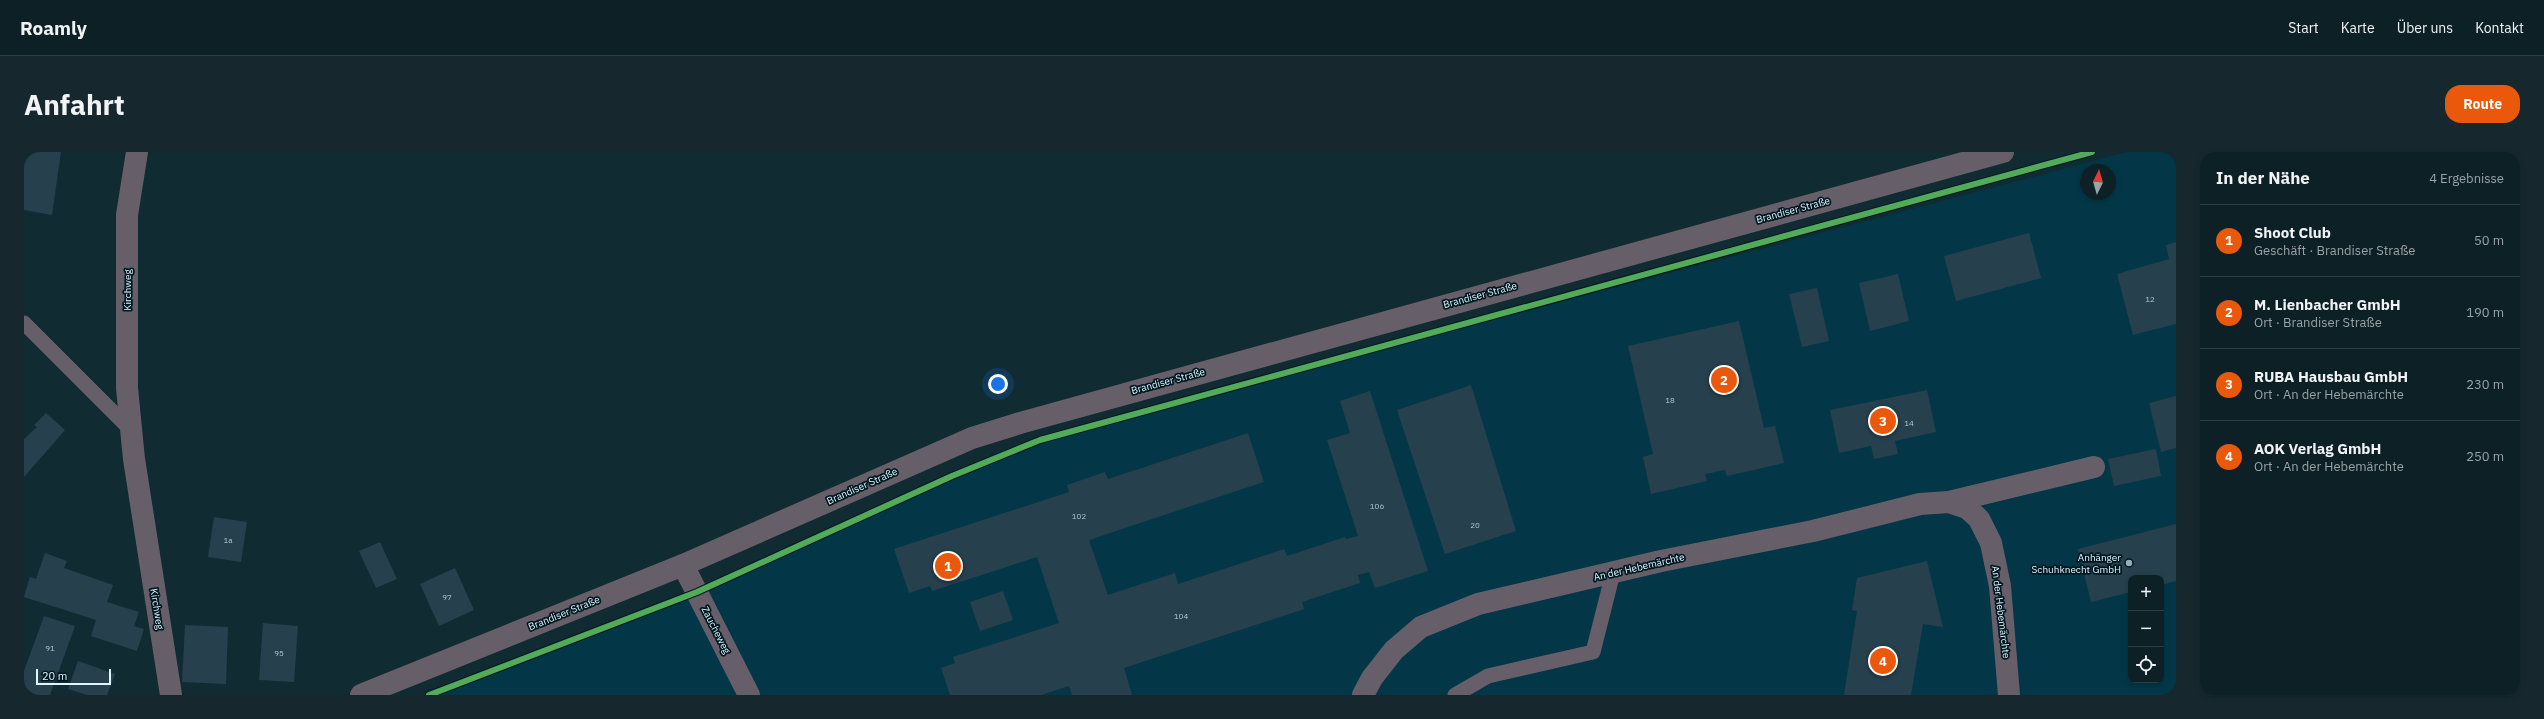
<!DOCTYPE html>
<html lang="de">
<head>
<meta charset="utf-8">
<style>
  :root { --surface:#0d2026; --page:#16282e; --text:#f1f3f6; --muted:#9aa3a7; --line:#2d3e43; --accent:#ea580c }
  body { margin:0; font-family:"IBM Plex Sans",sans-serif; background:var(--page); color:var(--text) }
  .controls { position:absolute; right:12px; bottom:12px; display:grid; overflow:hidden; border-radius:8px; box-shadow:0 2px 6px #0003 }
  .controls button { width:36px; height:36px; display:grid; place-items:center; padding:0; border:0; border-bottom:1px solid var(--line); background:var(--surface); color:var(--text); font:20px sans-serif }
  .compass { position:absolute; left:2056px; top:12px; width:36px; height:36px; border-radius:50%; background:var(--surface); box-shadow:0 2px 6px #0003; rotate:5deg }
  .scale { position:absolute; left:12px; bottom:10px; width:75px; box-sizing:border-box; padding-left:4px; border:2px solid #dff5ff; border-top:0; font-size:11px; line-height:14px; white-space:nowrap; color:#dff5ff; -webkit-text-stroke:3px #011821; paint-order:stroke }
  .you { position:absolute; left:974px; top:232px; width:14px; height:14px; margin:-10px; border:3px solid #fff; border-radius:50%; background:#1a73e8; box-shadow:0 0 0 6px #1a73e833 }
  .badge { display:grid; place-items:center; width:26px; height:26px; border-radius:50%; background:var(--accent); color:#fff; font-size:13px; font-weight:700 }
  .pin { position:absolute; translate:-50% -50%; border:2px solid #fff; box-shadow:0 1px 4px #0006 }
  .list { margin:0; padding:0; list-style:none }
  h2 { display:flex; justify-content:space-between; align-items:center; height:52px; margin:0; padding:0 16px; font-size:17px }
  h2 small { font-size:13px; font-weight:400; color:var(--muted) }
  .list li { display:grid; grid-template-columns:26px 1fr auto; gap:12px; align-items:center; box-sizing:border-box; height:72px; padding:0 16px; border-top:1px solid var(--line) }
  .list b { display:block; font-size:15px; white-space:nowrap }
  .list p { margin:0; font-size:13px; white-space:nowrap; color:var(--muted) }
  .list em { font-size:13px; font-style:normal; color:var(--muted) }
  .icon { flex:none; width:22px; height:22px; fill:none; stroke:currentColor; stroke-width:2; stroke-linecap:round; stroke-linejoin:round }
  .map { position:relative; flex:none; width:2152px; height:543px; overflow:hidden; border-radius:16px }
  header { display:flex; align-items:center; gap:24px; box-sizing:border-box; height:56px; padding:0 20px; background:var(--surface); border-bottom:1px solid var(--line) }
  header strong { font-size:19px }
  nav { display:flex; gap:22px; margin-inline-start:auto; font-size:14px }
  .intro { display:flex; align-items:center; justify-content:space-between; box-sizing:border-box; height:96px; padding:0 24px }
  h1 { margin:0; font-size:28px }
  .button { padding:10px 18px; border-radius:16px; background:var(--accent); color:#fff; font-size:14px; font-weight:700 }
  main { display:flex; gap:24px; padding:0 24px }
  aside { flex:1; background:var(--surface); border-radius:16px; box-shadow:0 2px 6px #0003 }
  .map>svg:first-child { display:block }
  .built { fill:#033747; fill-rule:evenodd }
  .building { fill:#26404d }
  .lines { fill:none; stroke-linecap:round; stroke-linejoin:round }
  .service { stroke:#665f69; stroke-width:15 }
  .minor { stroke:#665f69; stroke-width:22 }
  .tertiary { stroke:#665f69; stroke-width:22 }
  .cycleway-casing { stroke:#011821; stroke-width:8 }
  .cycleway { stroke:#51ab58; stroke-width:6 }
  .poi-dot { fill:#97aeb8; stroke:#011821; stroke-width:1.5 }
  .labels { text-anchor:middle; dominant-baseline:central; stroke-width:3.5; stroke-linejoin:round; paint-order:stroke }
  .number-label { font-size:8px; fill:#b1c8d2 }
  .street-label { font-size:10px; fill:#dff5ff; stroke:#011821 }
  .poi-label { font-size:10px; fill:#dff5ff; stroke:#011821; text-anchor:end }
</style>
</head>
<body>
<header>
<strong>Roamly</strong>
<nav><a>Start</a><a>Karte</a><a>Über uns</a><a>Kontakt</a></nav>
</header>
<div class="intro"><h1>Anfahrt</h1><a class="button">Route</a></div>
<main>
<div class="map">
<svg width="2152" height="543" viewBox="0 0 2152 543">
  <rect width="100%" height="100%" fill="#112b33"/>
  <path class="built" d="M2103,0H2152V543H405L673,440L928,324L1016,288ZM2062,18H2086V42H2062ZM2107,426H2137V528H2107Z"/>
  <g class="building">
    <polygon points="0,0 37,0 28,63 0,58"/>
    <polygon points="2005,81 2017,126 1932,149 1920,104"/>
    <polygon points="2152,90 2152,172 2109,183 2093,122 2145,107 2142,93"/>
    <polygon points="1874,122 1885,169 1846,179 1835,131"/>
    <polygon points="1793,136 1805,189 1778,195 1765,142"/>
    <polygon points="1715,169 1740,276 1751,274 1760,311 1703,324 1701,318 1681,322 1683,329 1627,342 1619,305 1629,302 1604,194"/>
    <polygon points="1447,233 1492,379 1421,402 1373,258"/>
    <polygon points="1903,238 1912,280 1871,289 1874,302 1850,307 1847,294 1815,301 1806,258"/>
    <polygon points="1346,239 1404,419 1351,436 1345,420 1334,423 1336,431 1278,450 1280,457 1100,516 1108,543 1048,543 1045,534 1017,543 926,543 917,516 931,511 929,505 1035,471 1013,405 908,439 906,434 885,441 870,397 1045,340 1043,333 1081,320 1084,327 1224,281 1240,330 1065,388 1084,443 1151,421 1154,432 1260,397 1263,404 1321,385 1322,387 1334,384 1303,288 1326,281 1316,249"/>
    <polygon points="2152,244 2152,296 2137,300 2125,251"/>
    <polygon points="22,261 41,278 0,325 0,287 13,275 10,273"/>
    <polygon points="2132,297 2137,324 2090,334 2084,307"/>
    <polygon points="190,365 223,370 217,410 184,405"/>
    <polygon points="2152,372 2152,429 2137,433 2137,426 2107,426 2107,440 2067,450 2054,397"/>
    <polygon points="356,390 373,427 352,436 335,399"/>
    <polygon points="21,401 43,409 40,416 89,433 83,450 115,460 110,474 120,477 113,499 67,484 72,468 0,445 6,425 12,427"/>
    <polygon points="1903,409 1919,475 1899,472 1887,543 1820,543 1833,459 1828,458 1833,426"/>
    <polygon points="431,416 450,458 415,474 396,432"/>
    <polygon points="979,439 989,468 956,479 946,450"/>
    <polygon points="20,464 51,474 26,543 11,543 0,539 0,519"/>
    <polygon points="239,471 274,474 270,530 235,528"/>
    <polygon points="161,473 204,475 202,532 158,530"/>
    <polygon points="54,509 91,522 83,543 63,543 44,537"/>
  </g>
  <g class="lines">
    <g class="service">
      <polyline points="0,171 106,277"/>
      <polyline points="1431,543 1464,524 1569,500 1589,421"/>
    </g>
    <g class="minor">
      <polyline points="113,0 103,63 103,236 110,307 147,543"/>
      <polyline points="1925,350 2070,315"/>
      <polyline points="1339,543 1348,526 1370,498 1397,475 1454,452 1637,409 1789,379 1896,352 1925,350 1943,356 1955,367 1967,391 1976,434 1985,543"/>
    </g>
    <g class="tertiary">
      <polyline points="659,413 725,543"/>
      <polyline points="337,543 659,413 948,286 996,271 1979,0"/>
    </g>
    <g class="cycleway-casing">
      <polyline id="cycleway" points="405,543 673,440 928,324 1016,288 2068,0"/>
    </g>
    <use href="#cycleway" class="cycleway"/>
  </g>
  <circle class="poi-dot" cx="2105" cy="411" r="4"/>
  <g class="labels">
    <g class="number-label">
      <text x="2126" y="147">12</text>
      <text x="1646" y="248">18</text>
      <text x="1885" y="271">14</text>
      <text x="1353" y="354">106</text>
      <text x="1055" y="364">102</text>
      <text x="1451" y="373">20</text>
      <text x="204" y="388">1a</text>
      <text x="423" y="445">97</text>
      <text x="1157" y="464">104</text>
      <text x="26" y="496">91</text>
      <text x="255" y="501">95</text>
    </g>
    <g class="street-label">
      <text transform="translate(1769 58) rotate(-15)">Brandiser Straße</text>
      <text transform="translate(103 138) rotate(-90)">Kirchweg</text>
      <text transform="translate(1456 143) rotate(-15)">Brandiser Straße</text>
      <text transform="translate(1144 229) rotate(-15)">Brandiser Straße</text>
      <text transform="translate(838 334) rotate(-24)">Brandiser Straße</text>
      <text transform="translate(1615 415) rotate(-13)">An der Hebemärchte</text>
      <text transform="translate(133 457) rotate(81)">Kirchweg</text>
      <text transform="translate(1977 460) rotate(83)">An der Hebemärchte</text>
      <text transform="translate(540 461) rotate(-22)">Brandiser Straße</text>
      <text transform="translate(692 478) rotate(63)">Zaucheweg</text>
    </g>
    <g class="poi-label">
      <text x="2097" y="405">Anhänger<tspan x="2097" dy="12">Schuhknecht GmbH</tspan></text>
    </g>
  </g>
</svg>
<div class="controls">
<button>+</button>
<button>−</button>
<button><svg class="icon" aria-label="locate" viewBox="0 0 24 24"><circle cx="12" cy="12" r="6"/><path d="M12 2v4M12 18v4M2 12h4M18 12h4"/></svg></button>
</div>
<svg class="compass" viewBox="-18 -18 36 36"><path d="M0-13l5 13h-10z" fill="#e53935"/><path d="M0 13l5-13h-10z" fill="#9aa3a7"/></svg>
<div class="scale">20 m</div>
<div class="you"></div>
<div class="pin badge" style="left:924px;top:414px">1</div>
<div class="pin badge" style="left:1700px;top:228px">2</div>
<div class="pin badge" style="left:1859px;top:269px">3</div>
<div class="pin badge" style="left:1859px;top:509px">4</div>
</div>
<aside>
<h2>In der Nähe<small>4 Ergebnisse</small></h2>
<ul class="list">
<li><span class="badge">1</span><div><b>Shoot Club</b><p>Geschäft · Brandiser Straße</p></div><em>50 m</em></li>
<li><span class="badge">2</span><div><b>M. Lienbacher GmbH</b><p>Ort · Brandiser Straße</p></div><em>190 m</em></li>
<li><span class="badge">3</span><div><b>RUBA Hausbau GmbH</b><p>Ort · An der Hebemärchte</p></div><em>230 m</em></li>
<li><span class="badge">4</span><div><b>AOK Verlag GmbH</b><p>Ort · An der Hebemärchte</p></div><em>250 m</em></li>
</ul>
</aside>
</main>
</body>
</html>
